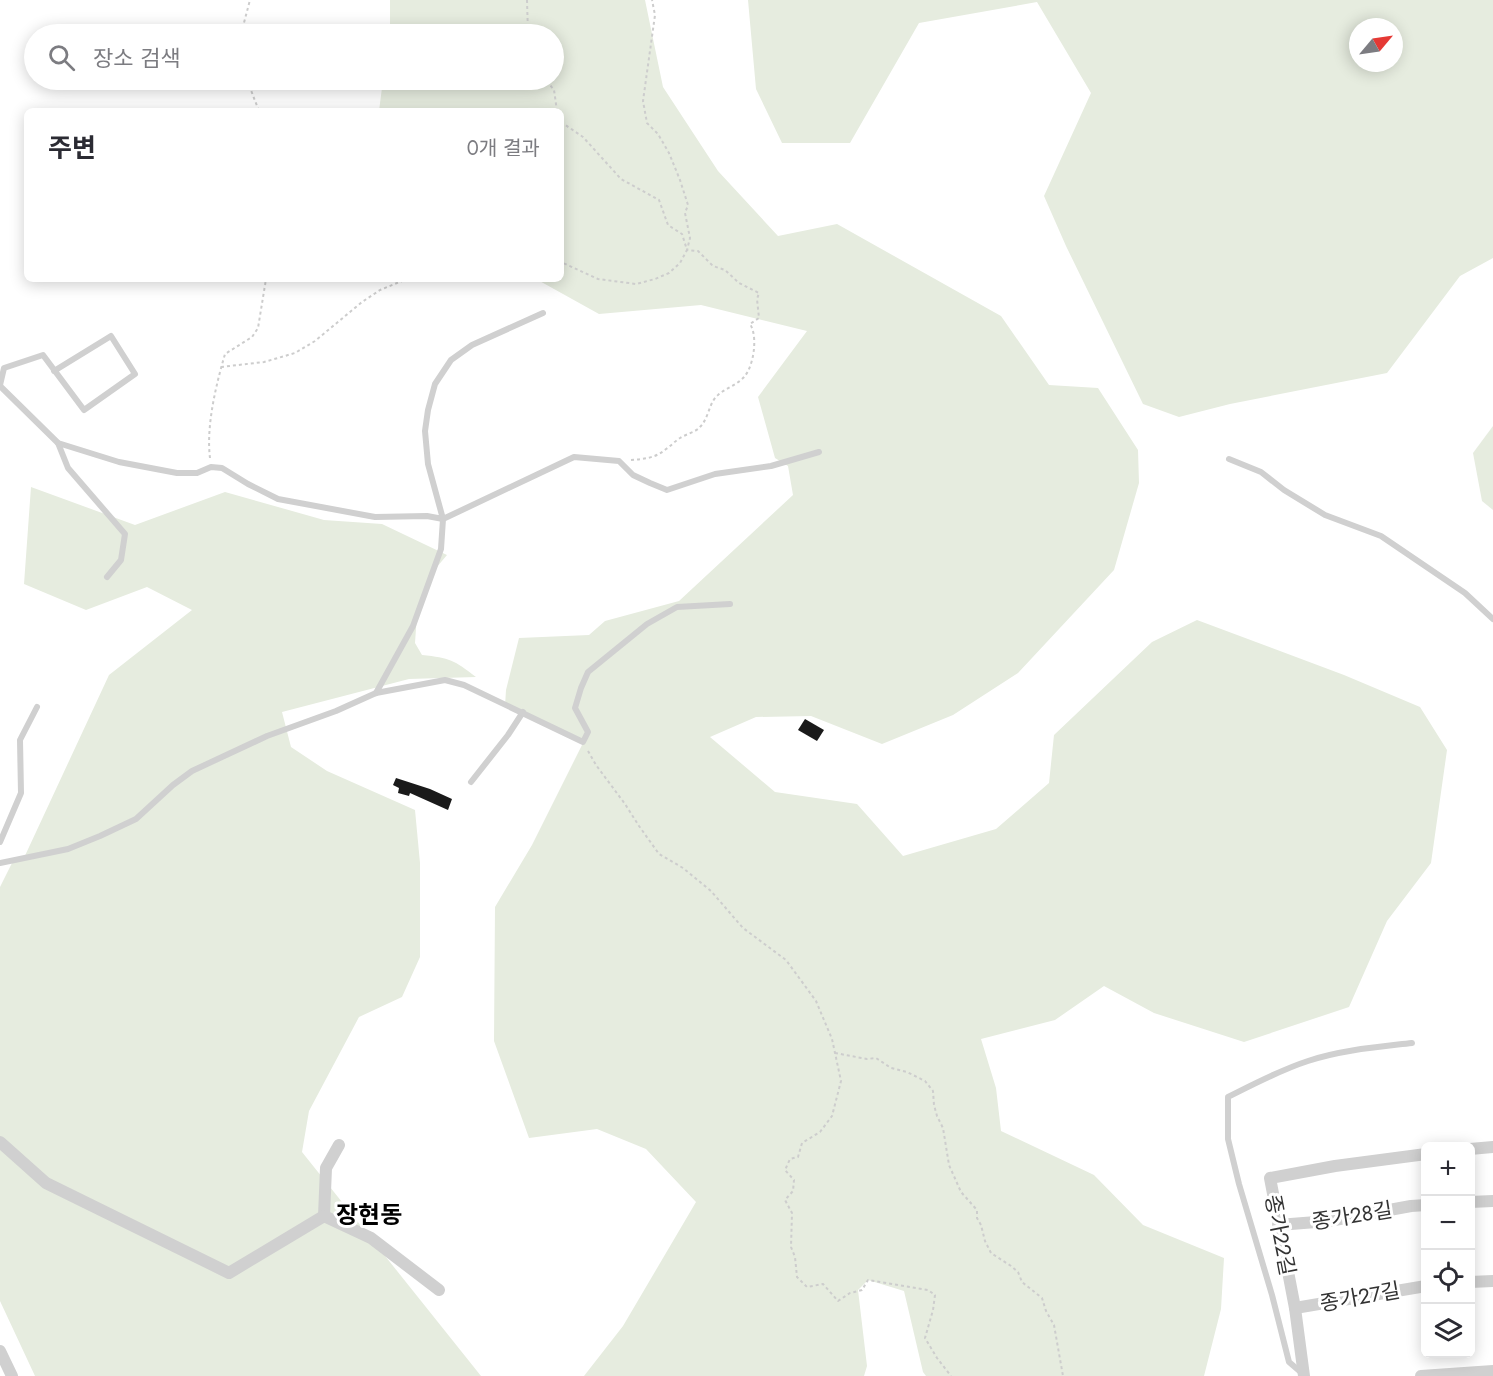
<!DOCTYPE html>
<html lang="ko">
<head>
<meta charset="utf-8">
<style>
  :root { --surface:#fff; --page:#f7f7f7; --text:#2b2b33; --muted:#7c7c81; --line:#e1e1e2 }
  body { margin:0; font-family:Jost,"Noto Sans KR",sans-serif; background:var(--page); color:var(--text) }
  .controls { position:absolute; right:18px; bottom:18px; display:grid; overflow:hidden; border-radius:9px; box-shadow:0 3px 15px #0003 }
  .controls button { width:54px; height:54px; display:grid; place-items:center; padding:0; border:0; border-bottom:2px solid var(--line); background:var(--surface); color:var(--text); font:30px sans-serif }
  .compass { position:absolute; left:1349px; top:18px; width:54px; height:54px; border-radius:50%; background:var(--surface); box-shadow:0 3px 15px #0003; rotate:61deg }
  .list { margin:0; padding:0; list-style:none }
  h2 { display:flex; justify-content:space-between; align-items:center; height:78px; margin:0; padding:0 24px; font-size:26px }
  h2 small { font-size:20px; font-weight:400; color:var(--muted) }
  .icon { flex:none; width:33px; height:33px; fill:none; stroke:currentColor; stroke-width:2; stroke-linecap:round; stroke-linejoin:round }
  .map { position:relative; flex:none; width:1493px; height:1376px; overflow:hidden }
  .search { position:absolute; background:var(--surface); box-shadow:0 3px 15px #0003; left:24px; top:24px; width:540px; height:66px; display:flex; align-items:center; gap:15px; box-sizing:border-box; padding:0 21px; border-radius:33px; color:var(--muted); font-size:22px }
  .panel { position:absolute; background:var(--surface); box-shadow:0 3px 15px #0003; left:24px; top:108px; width:540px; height:174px; border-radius:9px }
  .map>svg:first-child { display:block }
  .green { fill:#e6ecdf; fill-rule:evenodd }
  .building { fill:#1a1a1a }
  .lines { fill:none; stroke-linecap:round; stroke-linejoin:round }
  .path { stroke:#cdcdcd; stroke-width:2; stroke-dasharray:3 3; stroke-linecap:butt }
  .lane { stroke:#d0d0d0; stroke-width:6 }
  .street { stroke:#d0d0d0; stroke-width:12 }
  .labels { text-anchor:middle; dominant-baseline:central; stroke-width:6; stroke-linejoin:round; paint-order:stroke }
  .street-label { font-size:21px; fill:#333; stroke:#fff }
  .quarter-label { font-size:24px; font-weight:bold; fill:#000; stroke:#fff }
</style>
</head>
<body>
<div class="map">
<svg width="1493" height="1376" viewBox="0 0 1493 1376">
  <rect width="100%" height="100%" fill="#fff"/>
  <g class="green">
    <polygon points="390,0 645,0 663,87 718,171 778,236 837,224 1001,316 1049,385 1098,388 1138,450 1139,483 1114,570 1018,673 953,715 882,744 811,716 756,717 710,737 775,792 857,804 903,856 996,829 1049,783 1054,735 1152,642 1197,620 1344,675 1420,707 1447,750 1431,863 1387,921 1349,1007 1244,1042 1154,1013 1104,986 1055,1020 981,1039 996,1088 1001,1131 1094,1175 1143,1225 1224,1258 1221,1309 1204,1376 926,1376 923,1372 904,1291 868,1280 858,1290 867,1366 864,1376 584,1376 623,1326 696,1202 646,1149 597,1129 529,1138 494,1041 495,907 532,845 583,743 505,706 506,690 519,638 589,635 605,621 679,601 793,495 788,466 775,458 758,397 807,331 701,305 599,314 536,279 561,279 561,111 379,111 383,80 554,80 554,34 390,34"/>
    <path d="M748,0H1493V258L1460,276L1387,373L1230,404L1179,417L1143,404L1066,246L1044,196L1091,93L1037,2L919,23L850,143H782L756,89ZM1358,27H1394V63H1358Z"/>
    <polygon points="1493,426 1493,510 1482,501 1473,453"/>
    <path d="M31,487L135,525L225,492L324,520L382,524L447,555L431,574L417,614L415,643L422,655C450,658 454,660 476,677L409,679L282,712L291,747L327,771L415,810L420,863V957L402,997L359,1017L309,1111L302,1152L481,1376H35L0,1301V887L13,861L23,860L109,675L192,610L147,587L86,610L24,584Z"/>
  </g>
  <g class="building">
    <polygon points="805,719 824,730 817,741 798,730"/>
    <polygon points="396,778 430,789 452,799 448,810 410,793 409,796 398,793 399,788 393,785"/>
  </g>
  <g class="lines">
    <g class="path">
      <polyline points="527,0 528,34"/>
      <polyline points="241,34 250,0"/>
      <polyline points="247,80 259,111"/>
      <polyline points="549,80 550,85 554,90 557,111"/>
      <polyline points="561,122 583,137 621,179 659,200 668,225 682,234 687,250 680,263 669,273 655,279 636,284 598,279 561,262"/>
      <polyline points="221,367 264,362 295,353 315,341 362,302 380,290 402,281 421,279"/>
      <path d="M210,458C206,426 216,385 225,354L252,337L258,328L266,279"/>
      <path d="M631,460C644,459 656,458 666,449C671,446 675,441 680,438C686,434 696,432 700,427C709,418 709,402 718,395C726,388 737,385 744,377C754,366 758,336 750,324L759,318L757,299L759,293L739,283L725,270L713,266L698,251L687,250L690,238L685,213L688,205L680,180L669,153L658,134L647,123L643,101L655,15L652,0"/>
      <polyline points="588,751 596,765 625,804 639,826 659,854 683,868 711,891 743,928 786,960 816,1001 832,1039 841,1081 832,1116 820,1132 802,1143 798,1157 790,1159 785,1170 794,1180 793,1191 785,1200 792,1213 791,1247 795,1257 797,1277 807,1287 823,1284 838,1301 850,1293 862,1290 868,1280 928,1290 935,1295 933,1310 925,1338 937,1358 951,1376"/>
      <polyline points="835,1053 867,1059 876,1058 891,1068 907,1072 925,1081 933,1091 934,1105 937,1116 943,1128 949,1165 961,1192 977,1210 977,1218 981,1225 985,1241 991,1253 1011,1266 1018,1272 1022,1282 1042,1298 1046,1311 1054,1325 1063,1376"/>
    </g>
    <g class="lane">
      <polyline points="0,385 4,368 43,355 84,410 135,374 111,336 54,371"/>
      <polyline points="0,386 58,443 119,462 177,473 197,473 211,467 222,468 248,484 278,499 375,517 427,516 443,519 428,464 425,431 428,410 435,384 451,360 472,345 543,313"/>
      <polyline points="58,443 68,468 125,534 121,560 107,577"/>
      <polyline points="1229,459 1261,472 1284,490 1325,515 1381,536 1465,593 1493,619"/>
      <polyline points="376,693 413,626 441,549 443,519 574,457 619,461 633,475 650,483 667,490 715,474 771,466 819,452"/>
      <polyline points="471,782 508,735 523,712"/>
      <polyline points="0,842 21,793 20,740 37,707"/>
      <polyline points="0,863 68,849 100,836 136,819 173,785 192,771 267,736 336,711 376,693 445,680 464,685 583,742 588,732 575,708 581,688 588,672 647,624 677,607 730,604"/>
      <path d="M1303,1374L1289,1362L1272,1295L1239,1184L1228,1139V1097C1254,1084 1280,1070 1308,1061C1341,1050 1378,1047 1412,1043"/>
    </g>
    <g class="street">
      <polyline points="0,1142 46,1183 229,1273 324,1216 326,1168 339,1145"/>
      <polyline points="1470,1149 1493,1147"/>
      <polyline points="1470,1202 1493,1201"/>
      <polyline points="324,1216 371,1238 439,1290"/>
      <polyline points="1278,1225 1329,1221 1411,1206 1426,1205"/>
      <polyline points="1470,1282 1493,1281"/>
      <polyline points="1295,1308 1426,1286"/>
      <polyline points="0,1351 12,1376"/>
      <polyline points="1304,1376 1295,1308 1270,1178 1335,1166 1426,1154"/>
      <polyline points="1421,1376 1493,1371"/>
    </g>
  </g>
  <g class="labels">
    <g class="street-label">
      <text transform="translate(1352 1216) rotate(-9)">종가28길</text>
      <text transform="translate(1280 1235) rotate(79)">종가22길</text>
      <text transform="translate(1360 1297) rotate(-10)">종가27길</text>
    </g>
    <g class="quarter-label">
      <text x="369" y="1214">장현동</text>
    </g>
  </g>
</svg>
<div class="controls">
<button>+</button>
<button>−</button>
<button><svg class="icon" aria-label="locate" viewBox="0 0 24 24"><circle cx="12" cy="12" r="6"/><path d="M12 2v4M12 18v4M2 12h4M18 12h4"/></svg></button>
<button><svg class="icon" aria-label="layers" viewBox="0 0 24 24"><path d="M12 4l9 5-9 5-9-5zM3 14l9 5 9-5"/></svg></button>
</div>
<svg class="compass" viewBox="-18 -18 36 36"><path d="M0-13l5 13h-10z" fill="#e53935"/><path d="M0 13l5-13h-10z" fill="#7c7c81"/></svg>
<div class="search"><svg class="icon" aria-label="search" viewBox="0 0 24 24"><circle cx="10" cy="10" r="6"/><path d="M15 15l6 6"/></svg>장소 검색</div>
<section class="panel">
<h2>주변<small>0개 결과</small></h2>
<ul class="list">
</ul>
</section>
</div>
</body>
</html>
